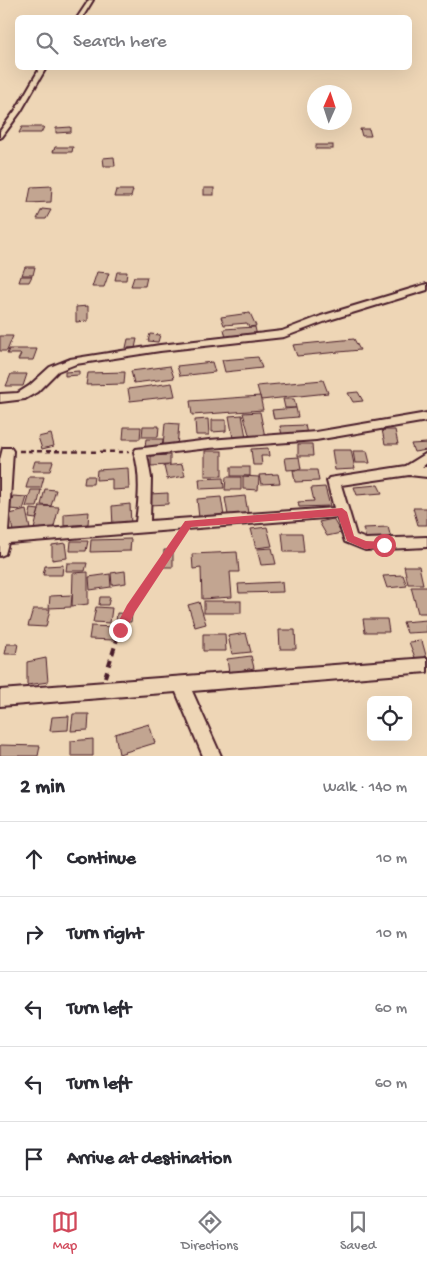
<!DOCTYPE html>
<html lang="en">
<head>
<meta charset="utf-8">
<style>
  :root { --surface:#fff; --page:#f7f7f7; --text:#2b2b33; --muted:#7c7c81; --line:#e1e1e2; --accent:#d1495b }
  body { margin:0; font-family:"Gochi Hand",sans-serif; background:var(--page); color:var(--text) }
  .controls { position:absolute; right:15px; bottom:15px; display:grid; overflow:hidden; border-radius:8px; box-shadow:0 5px 20px #0002 }
  .controls button { width:45px; height:45px; display:grid; place-items:center; padding:0; border:0; border-bottom:1px solid var(--line); background:var(--surface); color:var(--text); font:25px sans-serif }
  .compass { position:absolute; left:307px; top:85px; width:45px; height:45px; border-radius:50%; background:var(--surface); box-shadow:0 5px 20px #0002; rotate:3deg }
  .stop { position:absolute; width:15px; height:15px; margin:-11px; border:4px solid #d1495b; border-radius:50%; background:#fff }
  .stop.end { background:#d1495b; border-color:#fff; box-shadow:0 1px 5px #0008 }
  .list { margin:0; padding:0; list-style:none }
  h2 { display:flex; justify-content:space-between; align-items:center; height:65px; margin:0; padding:0 20px; font-size:21px }
  h2 small { font-size:16px; font-weight:400; color:var(--muted) }
  .list li { display:grid; grid-template-columns:32px 1fr auto; gap:15px; align-items:center; box-sizing:border-box; height:75px; padding:0 20px; border-top:1px solid var(--line) }
  .list b { display:block; font-size:19px; white-space:nowrap }
  .list em { font-size:16px; font-style:normal; color:var(--muted) }
  .icon { flex:none; width:28px; height:28px; fill:none; stroke:currentColor; stroke-width:2; stroke-linecap:round; stroke-linejoin:round }
  .map { position:relative; flex:none; width:427px; height:756px; overflow:hidden }
  .search { position:absolute; background:var(--surface); box-shadow:0 5px 20px #0002; left:15px; right:15px; top:15px; height:55px; display:flex; align-items:center; gap:12px; box-sizing:border-box; padding:0 18px; border-radius:8px; color:var(--muted); font-size:19px }
  .sheet { height:440px; background:var(--surface) }
  nav { display:flex; justify-content:space-around; align-items:center; box-sizing:border-box; height:70px; border-top:1px solid var(--line); background:var(--surface); font-size:14px; color:var(--muted) }
  nav a { display:grid; justify-items:center; gap:2px }
  nav .on { color:var(--accent) }
  .map>svg:first-child { display:block }
  .building { fill:#c2a591; stroke:#4a1f2b }
  .lines { fill:none; stroke-linecap:round; stroke-linejoin:round }
  .street-casing { stroke:#4a1f2b; stroke-width:4 }
  .path-far1 { stroke:#4a1f2b; stroke-width:2.5; stroke-dasharray:5 4; stroke-linecap:butt }
  .path { stroke:#4a1f2b; stroke-width:4; stroke-dasharray:7 5; stroke-linecap:butt }
  .street { fill:#eed6b6; fill-rule:evenodd }
  .route { fill:#d1495b }
</style>
</head>
<body>
<div class="map">
<svg width="427" height="756" viewBox="0 0 427 756">
  <rect width="100%" height="100%" fill="#eed6b6"/>
  <filter id="ink" filterUnits="userSpaceOnUse"><feTurbulence type="fractalNoise" baseFrequency=".02" numOctaves="2"/><feDisplacementMap in="SourceGraphic" scale="10" xChannelSelector="R" yChannelSelector="G"/><feConvolveMatrix kernelMatrix="1 2 1 2 8 2 1 2 1" color-interpolation-filters="sRGB"/></filter>
  <g filter="url(#ink)">
    <g class="building">
      <polygon points="22,127 44,127 41,133 19,133"/>
      <polygon points="71,127 71,132 56,133 56,128"/>
      <polygon points="360,129 369,129 371,136 362,136"/>
      <rect x="316" y="145" width="17" height="4"/>
      <polygon points="55,147 73,147 72,152 53,152"/>
      <polygon points="114,157 115,166 104,166 103,158"/>
      <polygon points="52,186 51,202 28,203 31,187"/>
      <rect x="204" y="188" width="10" height="7"/>
      <polygon points="116,190 133,190 131,197 114,197"/>
      <polygon points="42,209 51,210 46,219 37,219"/>
      <polygon points="25,267 35,267 33,275 22,275"/>
      <polygon points="97,272 109,273 104,287 92,287"/>
      <polygon points="117,272 127,272 126,280 115,280"/>
      <polygon points="21,276 32,276 29,282 19,282"/>
      <polygon points="134,277 147,277 145,286 131,286"/>
      <polygon points="88,306 88,321 76,322 76,307"/>
      <polygon points="250,313 256,326 249,327 247,323 224,325 221,317"/>
      <polygon points="255,327 257,336 226,338 224,329"/>
      <polygon points="150,334 160,335 158,342 148,341"/>
      <polygon points="0,336 13,336 7,351 0,351"/>
      <polygon points="128,339 137,339 135,348 126,348"/>
      <polygon points="354,339 360,350 297,356 293,345"/>
      <polygon points="9,349 37,349 33,360 18,360 21,354 7,354"/>
      <polygon points="258,357 262,368 225,372 222,360"/>
      <polygon points="212,362 215,372 180,376 177,366"/>
      <polygon points="170,366 174,378 134,383 131,371"/>
      <polygon points="79,371 79,375 65,376 65,372"/>
      <polygon points="125,372 124,384 86,385 88,373"/>
      <polygon points="11,374 27,374 23,386 6,386"/>
      <polygon points="323,380 328,393 261,400 257,386"/>
      <polygon points="172,383 175,396 130,401 128,389"/>
      <polygon points="358,392 363,401 353,402 348,393"/>
      <polygon points="260,396 263,410 192,415 190,401"/>
      <polygon points="283,399 294,399 296,408 285,408"/>
      <polygon points="296,408 298,417 274,419 272,410"/>
      <polygon points="260,412 265,437 250,438 243,413"/>
      <polygon points="242,415 246,437 233,438 229,416"/>
      <polygon points="208,419 209,435 196,435 195,420"/>
      <polygon points="212,420 226,420 226,431 212,432"/>
      <polygon points="165,423 179,424 177,447 163,446"/>
      <polygon points="305,425 307,434 282,435 280,426"/>
      <polygon points="143,426 159,426 158,437 142,437"/>
      <polygon points="124,427 141,427 140,439 123,439"/>
      <polygon points="382,430 395,430 398,444 385,444"/>
      <polygon points="51,434 54,446 42,449 38,437"/>
      <polygon points="146,439 163,439 162,448 145,448"/>
      <polygon points="427,443 427,450 414,452 411,444"/>
      <polygon points="298,444 312,444 313,456 298,456"/>
      <polygon points="268,448 269,456 261,456 262,465 253,465 251,449"/>
      <polygon points="332,450 351,450 355,469 335,470"/>
      <rect x="205" y="451" width="17" height="25"/>
      <polygon points="353,451 367,451 370,463 355,463"/>
      <polygon points="170,455 170,465 151,466 151,456"/>
      <polygon points="299,457 301,469 287,470 285,458"/>
      <polygon points="35,461 53,461 50,471 32,471"/>
      <polygon points="182,464 185,476 167,479 164,466"/>
      <rect x="231" y="467" width="19" height="9"/>
      <polygon points="128,468 129,489 112,490 112,479 96,480 97,470"/>
      <polygon points="293,470 317,470 319,481 295,482"/>
      <polygon points="278,474 280,483 261,484 259,475"/>
      <polygon points="85,476 94,476 93,484 84,484"/>
      <polygon points="243,476 259,477 258,490 243,489"/>
      <polygon points="29,477 44,477 41,488 26,488"/>
      <polygon points="226,477 241,477 241,490 225,490"/>
      <polygon points="223,478 224,488 200,489 199,479"/>
      <polygon points="378,485 382,493 357,495 354,487"/>
      <polygon points="325,487 330,506 299,507 298,502 314,501 311,488"/>
      <polygon points="45,489 56,490 51,506 41,505"/>
      <polygon points="31,490 41,490 37,507 26,507"/>
      <polygon points="168,493 168,504 149,505 149,494"/>
      <polygon points="13,496 27,497 23,510 9,509"/>
      <polygon points="245,496 248,513 228,515 225,498"/>
      <polygon points="221,497 224,516 199,518 197,499"/>
      <polygon points="130,504 131,525 113,527 112,506"/>
      <polygon points="40,506 59,507 52,534 33,533"/>
      <polygon points="413,508 427,508 427,525 418,525"/>
      <polygon points="31,509 39,510 36,519 29,518"/>
      <polygon points="26,510 31,534 14,538 10,514"/>
      <polygon points="89,512 88,524 64,526 64,514"/>
      <polygon points="333,519 341,533 327,536 319,522"/>
      <polygon points="267,527 272,546 256,548 251,529"/>
      <polygon points="388,527 391,538 366,539 363,528"/>
      <polygon points="282,533 302,533 304,552 284,552"/>
      <polygon points="131,539 130,551 90,552 91,540"/>
      <polygon points="71,541 88,541 86,551 70,551"/>
      <polygon points="65,543 67,558 52,560 52,545"/>
      <polygon points="272,548 276,564 261,565 257,549"/>
      <polygon points="164,550 173,550 173,567 163,567"/>
      <polygon points="237,552 239,572 230,572 232,597 202,599 201,568 193,569 192,554"/>
      <polygon points="67,563 87,563 85,571 66,571"/>
      <polygon points="63,565 62,575 43,575 45,566"/>
      <polygon points="404,566 419,566 423,584 408,584"/>
      <polygon points="125,571 126,583 112,585 111,573"/>
      <polygon points="88,572 88,604 72,606 73,573"/>
      <polygon points="110,574 111,587 90,590 89,577"/>
      <polygon points="403,575 407,586 387,588 383,576"/>
      <polygon points="282,582 283,592 239,593 238,584"/>
      <polygon points="411,587 427,587 427,613 418,613"/>
      <polygon points="72,595 71,607 49,608 50,596"/>
      <polygon points="100,597 110,597 108,605 99,605"/>
      <rect x="204" y="601" width="37" height="12"/>
      <polygon points="199,602 206,624 195,627 188,605"/>
      <polygon points="96,607 112,608 110,623 93,622"/>
      <polygon points="33,609 50,609 46,627 28,626"/>
      <polygon points="117,613 132,614 131,622 116,622"/>
      <polygon points="363,619 387,619 389,632 365,632"/>
      <polygon points="427,620 427,632 407,633 403,622"/>
      <polygon points="91,626 116,627 114,640 89,639"/>
      <polygon points="279,630 295,630 296,649 280,649"/>
      <polygon points="246,633 251,652 232,654 228,636"/>
      <polygon points="203,634 225,634 226,651 203,651"/>
      <polygon points="422,641 427,659 416,660 409,642"/>
      <polygon points="7,644 18,644 16,654 5,654"/>
      <polygon points="251,656 254,668 229,673 227,659"/>
      <polygon points="46,658 48,682 27,685 27,662"/>
      <polygon points="73,714 89,714 88,730 71,731"/>
      <polygon points="69,716 68,730 50,731 52,717"/>
      <polygon points="149,724 155,743 119,754 115,734"/>
      <polygon points="93,739 93,756 71,756 71,741"/>
      <polygon points="0,745 40,746 38,756 0,756"/>
    </g>
    <g class="lines">
      <g class="street-casing">
        <g id="street">
          <polygon points="89,0 93,0 82,18 77,18"/>
          <polygon points="40,68 46,68 21,111 2,137 0,138 0,131 15,111"/>
          <polygon points="427,284 427,290 329,320 284,337 160,351 76,364 58,371 37,392 25,399 0,402 0,394 18,393 29,386 50,367 70,359 160,345 282,331 321,316"/>
          <path d="M427,413V421L316,440L209,448L147,455L151,478L150,521L334,508L327,481L329,478L406,466L427,453V463L422,467H427V477L409,475L341,485L356,535L366,539L427,537V547L365,550L345,542L337,517L8,543L5,554L0,556V460L3,448H11L13,451L8,532L136,522C139,499 141,474 134,452L136,449L209,440L316,432Z"/>
          <polygon points="427,658 427,672 192,691 221,756 203,756 176,692 0,706 0,690"/>
        </g>
      </g>
      <polyline class="path-far1" points="19,451 129,452"/>
      <polyline class="path" points="105,677 120,630 131,609 181,535"/>
      <use href="#street" class="street"/>
    </g>
  </g>
  <polygon class="route" points="342,508 347,512 354,536 366,541 387,542 387,548 365,549 347,541 338,516 191,527 135,612 124,634 116,634 114,630 127,605 185,521"/>
</svg>
<div class="controls">
<button><svg class="icon" aria-label="locate" viewBox="0 0 24 24"><circle cx="12" cy="12" r="6"/><path d="M12 2v4M12 18v4M2 12h4M18 12h4"/></svg></button>
</div>
<svg class="compass" viewBox="-18 -18 36 36"><path d="M0-13l5 13h-10z" fill="#e53935"/><path d="M0 13l5-13h-10z" fill="#7c7c81"/></svg>
<div class="stop" style="left:384px;top:545px"></div>
<div class="stop end" style="left:120px;top:630px"></div>
<div class="search"><svg class="icon" aria-label="search" viewBox="0 0 24 24"><circle cx="10" cy="10" r="6"/><path d="M15 15l6 6"/></svg>Search here</div>
</div>
<section class="sheet">
<h2>2 min<small>Walk · 140 m</small></h2>
<ul class="list">
<li><svg class="icon" aria-label="ahead" viewBox="0 0 24 24"><path d="M12 20V5M6 11l6-6 6 6"/></svg><div><b>Continue</b></div><em>10 m</em></li>
<li><svg class="icon" aria-label="right" viewBox="0 0 24 24"><path d="M7 20v-9h11M14 6l5 5-5 5"/></svg><div><b>Turn right</b></div><em>10 m</em></li>
<li><svg class="icon" aria-label="left" viewBox="0 0 24 24"><path d="M17 20v-9H6M10 6l-5 5 5 5"/></svg><div><b>Turn left</b></div><em>60 m</em></li>
<li><svg class="icon" aria-label="left" viewBox="0 0 24 24"><path d="M17 20v-9H6M10 6l-5 5 5 5"/></svg><div><b>Turn left</b></div><em>60 m</em></li>
<li><svg class="icon" aria-label="arrive" viewBox="0 0 24 24"><path d="M6 21V4h12l-3 4 3 4H6"/></svg><div><b>Arrive at destination</b></div></li>
</ul>
</section>
<nav>
<a class="on"><svg class="icon" aria-label="map" viewBox="0 0 24 24"><path d="M3 6l6-2 6 2 6-2v14l-6 2-6-2-6 2zM9 4v14M15 6v14"/></svg>Map</a>
<a><svg class="icon" aria-label="directions" viewBox="0 0 24 24"><path d="M12 3l9 9-9 9-9-9zM9 14v-3h6M13 9l2 2-2 2"/></svg>Directions</a>
<a><svg class="icon" aria-label="saved" viewBox="0 0 24 24"><path d="M7 4h10v16l-5-4-5 4z"/></svg>Saved</a>
</nav>
</body>
</html>
